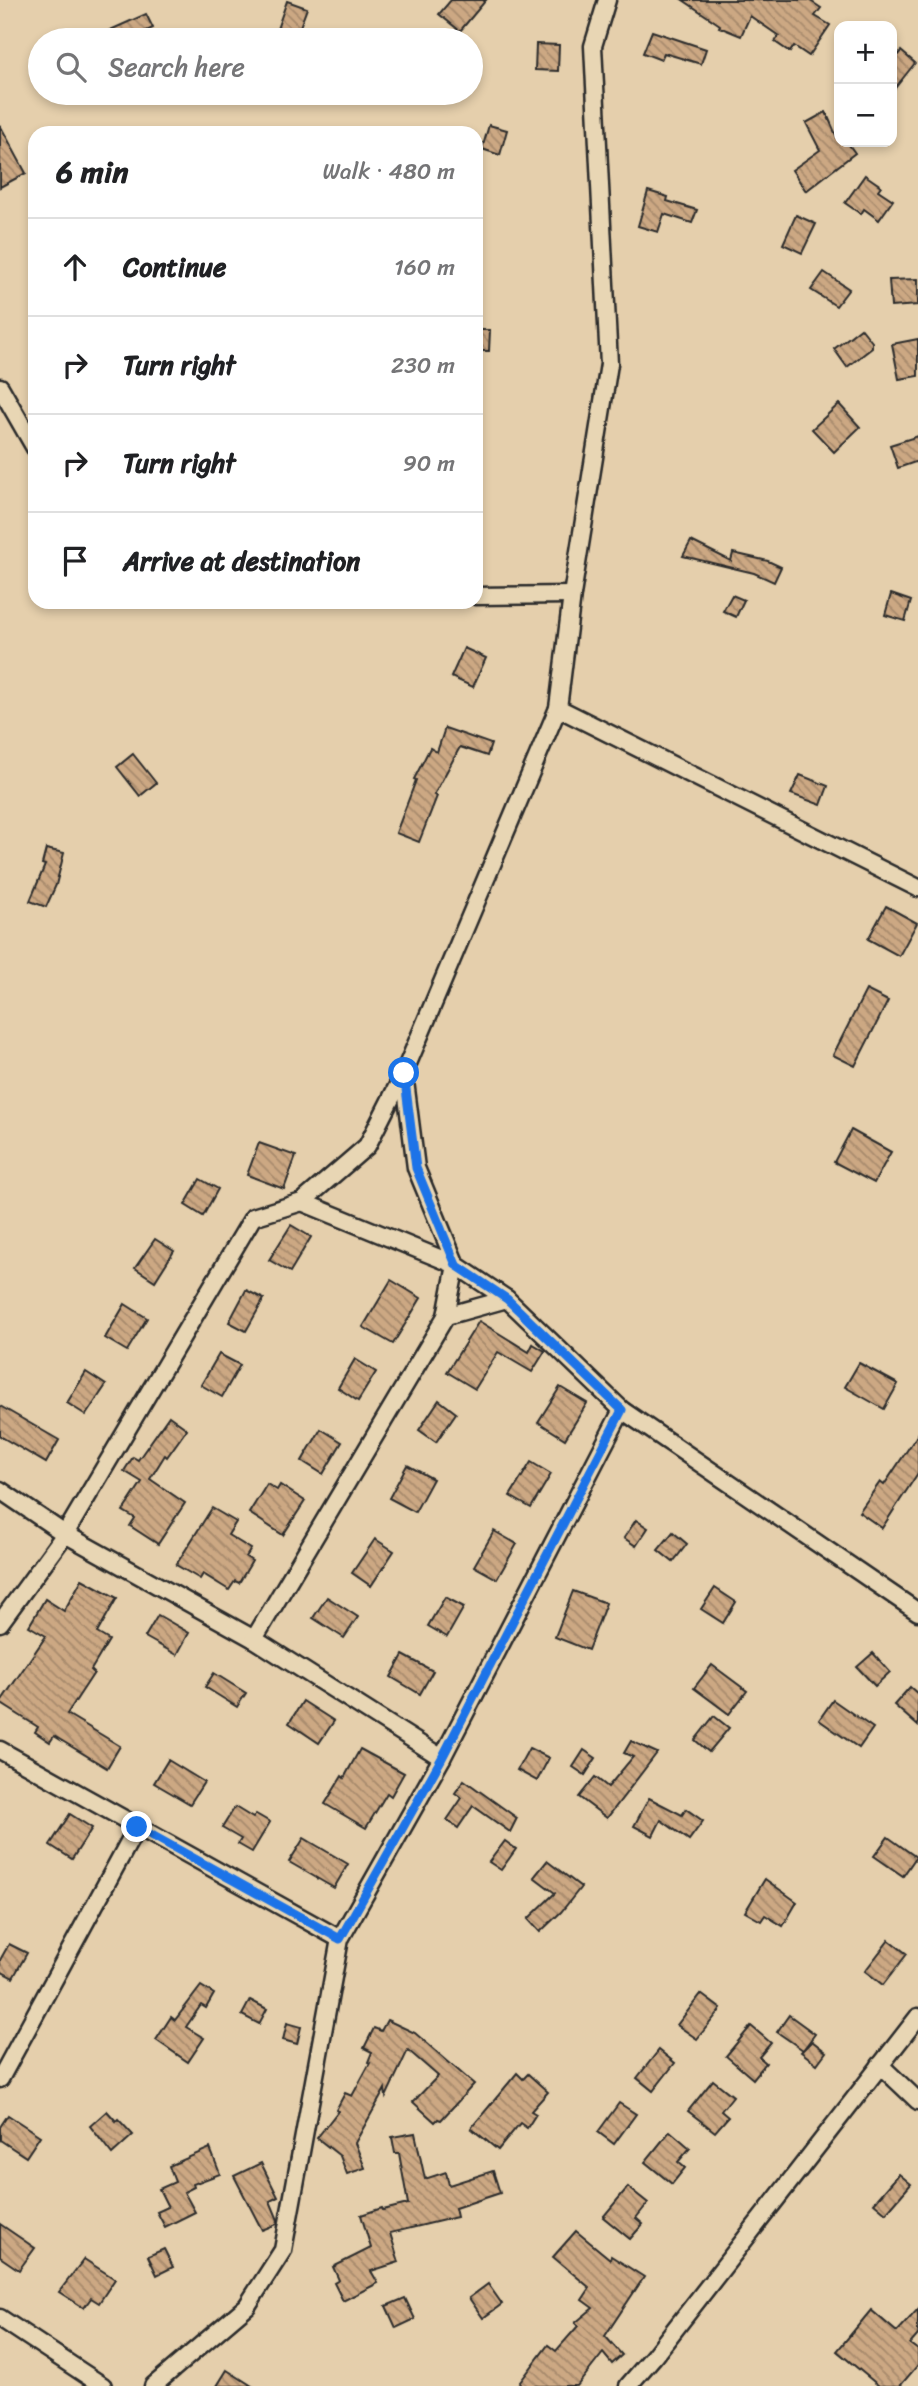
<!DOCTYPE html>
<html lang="en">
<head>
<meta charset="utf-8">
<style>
  :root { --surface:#fff; --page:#f6f6f6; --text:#202124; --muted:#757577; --line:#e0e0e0 }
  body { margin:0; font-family:Sriracha,sans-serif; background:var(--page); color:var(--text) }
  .controls { position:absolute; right:21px; top:21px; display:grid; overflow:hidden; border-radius:14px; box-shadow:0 4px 10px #0003 }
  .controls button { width:63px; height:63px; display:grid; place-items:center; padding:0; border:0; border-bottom:2px solid var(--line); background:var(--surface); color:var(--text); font:35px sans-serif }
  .stop { position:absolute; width:21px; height:21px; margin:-16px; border:5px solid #1a73e8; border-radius:50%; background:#fff }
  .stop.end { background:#1a73e8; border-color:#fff; box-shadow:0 2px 7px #0008 }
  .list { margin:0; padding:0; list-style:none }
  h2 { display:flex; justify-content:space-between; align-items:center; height:91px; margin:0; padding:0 28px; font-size:30px }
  h2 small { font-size:23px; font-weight:400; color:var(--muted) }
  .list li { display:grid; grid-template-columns:46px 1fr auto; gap:21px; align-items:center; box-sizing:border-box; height:98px; padding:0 28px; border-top:2px solid var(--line) }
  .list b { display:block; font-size:26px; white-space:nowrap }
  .list em { font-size:23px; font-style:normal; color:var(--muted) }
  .icon { flex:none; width:38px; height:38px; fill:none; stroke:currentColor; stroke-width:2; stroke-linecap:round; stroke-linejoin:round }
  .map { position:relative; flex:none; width:918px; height:2386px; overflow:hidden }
  .search { position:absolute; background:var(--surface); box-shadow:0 4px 10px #0003; left:28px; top:28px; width:455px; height:77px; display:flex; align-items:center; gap:18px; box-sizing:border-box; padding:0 24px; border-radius:38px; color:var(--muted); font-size:26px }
  .panel { position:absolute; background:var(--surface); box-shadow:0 4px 10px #0003; left:28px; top:126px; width:455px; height:483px; border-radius:21px }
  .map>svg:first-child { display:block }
  .building { fill:url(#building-back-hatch); stroke:#2b2b2b; stroke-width:2 }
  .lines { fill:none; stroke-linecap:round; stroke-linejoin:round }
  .street-casing { stroke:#2b2b2b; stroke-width:21 }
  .street { stroke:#e8d6b4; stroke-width:16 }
  .route { stroke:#1a73e8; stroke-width:9 }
</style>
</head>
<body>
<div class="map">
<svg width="918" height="2386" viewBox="0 0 918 2386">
  <defs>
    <pattern id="building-back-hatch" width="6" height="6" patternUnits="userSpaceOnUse" patternTransform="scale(1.75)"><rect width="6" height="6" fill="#cca883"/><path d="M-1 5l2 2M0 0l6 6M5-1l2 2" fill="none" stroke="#a6896b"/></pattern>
  </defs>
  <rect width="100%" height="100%" fill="#e5cfac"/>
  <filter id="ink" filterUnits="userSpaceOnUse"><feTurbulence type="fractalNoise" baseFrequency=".0143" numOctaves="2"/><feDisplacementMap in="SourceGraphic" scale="14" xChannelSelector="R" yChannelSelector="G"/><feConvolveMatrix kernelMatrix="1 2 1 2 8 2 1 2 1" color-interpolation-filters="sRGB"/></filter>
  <g filter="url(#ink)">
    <g class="building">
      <polygon points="451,0 486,0 460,31 439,14"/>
      <polygon points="683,0 809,0 821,8 815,16 830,25 809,56 794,46 790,52 775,42 779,36 750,16 741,36 719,27 720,25"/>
      <polygon points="287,1 307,8 295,40 278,40 281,30 277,29"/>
      <polygon points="146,14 153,28 127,40 88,40"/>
      <polygon points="652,31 706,49 701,64 664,53 661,60 643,53"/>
      <polygon points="536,44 559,45 558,71 535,70"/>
      <polygon points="901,51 915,63 892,92 892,62"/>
      <polygon points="826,112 839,142 847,142 855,153 806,191 792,170 820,150 806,123"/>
      <polygon points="0,125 26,173 0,187"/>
      <polygon points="489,125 507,130 500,155 482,149"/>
      <polygon points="865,175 881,186 878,190 893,200 879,220 864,209 861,214 845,203"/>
      <polygon points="648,191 668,197 667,201 697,210 692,223 664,214 658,232 638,226"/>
      <polygon points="796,215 816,224 802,253 783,244"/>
      <polygon points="824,272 849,289 836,306 811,290"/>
      <polygon points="918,279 918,305 891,307 889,280"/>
      <polygon points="861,328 872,342 872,348 847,367 834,349"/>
      <polygon points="476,330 490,330 489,351 476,351"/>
      <polygon points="918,339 918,376 899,379 892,344"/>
      <polygon points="839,404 860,427 834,452 812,429"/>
      <polygon points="918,436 918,461 898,468 890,445"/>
      <polygon points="691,541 731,561 733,553 768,561 781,567 774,582 754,573 683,556"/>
      <polygon points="891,594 911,601 905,621 885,615"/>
      <polygon points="732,595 744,600 736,617 723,611"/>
      <polygon points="464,648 486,658 473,687 451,677"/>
      <polygon points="445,728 491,744 487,756 460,747 434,795 437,796 419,842 396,833 416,780 414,779 430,748 437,752"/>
      <polygon points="133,754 156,783 140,796 117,767"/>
      <polygon points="800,775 828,786 821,805 791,794"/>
      <polygon points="46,849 64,853 56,885 46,907 30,901 45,865 42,864"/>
      <polygon points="886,906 917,923 899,956 868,939"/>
      <polygon points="866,990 888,1001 855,1066 833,1055"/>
      <polygon points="851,1130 891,1152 874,1183 834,1162"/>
      <polygon points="259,1143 296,1156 284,1189 247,1175"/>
      <polygon points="200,1179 218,1189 203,1216 185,1205"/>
      <polygon points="291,1225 311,1237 290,1272 269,1260"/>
      <polygon points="155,1239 174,1251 155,1281 135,1268"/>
      <polygon points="391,1280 421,1298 393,1344 363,1327"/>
      <polygon points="246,1290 264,1299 246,1331 229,1322"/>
      <polygon points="125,1304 147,1318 127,1351 105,1338"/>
      <polygon points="479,1321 529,1352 533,1344 545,1351 532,1372 498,1352 475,1389 447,1372"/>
      <polygon points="219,1354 240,1365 222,1397 201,1385"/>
      <polygon points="355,1359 376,1372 358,1401 338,1388"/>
      <polygon points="859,1363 898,1384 884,1409 845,1387"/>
      <polygon points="86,1372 106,1385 86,1415 67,1403"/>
      <polygon points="560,1387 587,1403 565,1439 538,1422"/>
      <polygon points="439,1400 456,1413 436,1442 419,1430"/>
      <polygon points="0,1406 59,1440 46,1463 0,1436"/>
      <polygon points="169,1416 187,1429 167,1457 165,1455 150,1479 185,1503 158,1544 130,1526 135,1518 123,1511 142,1482 124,1471 133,1457 138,1460"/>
      <polygon points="321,1429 342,1442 323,1474 302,1461"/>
      <polygon points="918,1434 918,1473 882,1528 859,1512 880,1482 884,1485"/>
      <polygon points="531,1462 551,1474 531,1508 510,1496"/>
      <polygon points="407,1465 433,1479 415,1512 389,1498"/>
      <polygon points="267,1484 277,1490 280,1485 305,1501 283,1535 249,1513"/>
      <polygon points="212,1508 236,1522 228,1535 251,1549 246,1557 252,1561 239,1583 235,1581 229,1590 203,1574 200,1579 176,1565"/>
      <polygon points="636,1520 648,1528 636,1546 624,1538"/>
      <polygon points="494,1531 517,1544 497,1579 474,1566"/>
      <polygon points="673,1532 687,1544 673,1562 658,1550"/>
      <polygon points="375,1539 394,1551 371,1586 352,1573"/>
      <polygon points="82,1579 117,1598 97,1633 109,1640 91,1670 94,1673 67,1714 120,1746 107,1768 54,1736 50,1742 35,1732 38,1727 0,1703 46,1636 29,1626 45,1599 64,1611"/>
      <polygon points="715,1588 736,1602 723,1623 701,1609"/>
      <polygon points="573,1591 606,1603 588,1650 555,1637"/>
      <polygon points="327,1597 358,1617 344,1638 313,1618"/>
      <polygon points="445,1597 464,1607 447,1637 428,1626"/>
      <polygon points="158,1615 189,1633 177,1655 145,1637"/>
      <polygon points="873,1653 890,1672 875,1686 857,1667"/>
      <polygon points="403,1655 433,1671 420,1694 391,1677"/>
      <polygon points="712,1665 747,1691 729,1714 694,1688"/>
      <polygon points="214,1673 246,1693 237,1707 205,1687"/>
      <polygon points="910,1687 918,1694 918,1726 894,1705"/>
      <polygon points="833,1700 873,1728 859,1748 819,1720"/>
      <polygon points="303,1701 334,1721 319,1743 289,1723"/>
      <polygon points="714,1716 729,1728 709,1752 695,1740"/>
      <polygon points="631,1741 657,1753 607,1818 579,1797 595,1777 608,1787 633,1757 624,1753"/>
      <polygon points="529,1748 549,1758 537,1781 517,1770"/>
      <polygon points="360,1749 404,1773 391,1796 387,1793 366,1828 325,1804 342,1776 344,1778"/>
      <polygon points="584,1750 596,1758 585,1775 573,1767"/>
      <polygon points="168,1760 204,1782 190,1804 154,1783"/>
      <polygon points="464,1780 517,1818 510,1832 473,1806 458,1828 447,1820 462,1798 455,1793"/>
      <polygon points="649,1798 682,1815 686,1809 703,1821 689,1840 661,1820 653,1836 634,1826"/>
      <polygon points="235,1807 253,1818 256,1814 270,1822 252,1852 238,1844 241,1839 222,1828"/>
      <polygon points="70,1814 92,1828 72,1859 50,1845"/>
      <polygon points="888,1837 916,1857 903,1876 874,1856"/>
      <polygon points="304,1838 348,1864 334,1888 289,1862"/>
      <polygon points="505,1841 516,1849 501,1870 489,1862"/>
      <polygon points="547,1861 581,1887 561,1912 540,1932 528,1919 555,1893 534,1877"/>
      <polygon points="765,1879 797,1902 783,1926 765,1915 761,1921 745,1912"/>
      <polygon points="889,1940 907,1954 883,1985 865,1971"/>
      <polygon points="9,1944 27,1953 13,1978 0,1971 0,1960"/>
      <polygon points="201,1986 214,1994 206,2008 201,2005 186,2027 204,2038 188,2062 156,2040 171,2017 175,2020"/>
      <polygon points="701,1994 721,2009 697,2039 677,2025"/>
      <polygon points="250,2000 267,2009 259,2024 242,2015"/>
      <polygon points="789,2015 815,2034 803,2050 777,2032"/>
      <polygon points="387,2020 415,2033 474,2084 441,2120 438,2119 435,2122 413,2102 438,2076 408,2050 386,2097 385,2089 355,2143 365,2168 347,2174 340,2156 317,2138 338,2111 336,2110 345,2093 352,2096 370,2063 368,2062 372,2052 364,2048 374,2028 381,2031"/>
      <polygon points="287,2023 301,2027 297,2044 283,2040"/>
      <polygon points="751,2026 771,2043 759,2057 766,2063 753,2079 726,2056"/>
      <polygon points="812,2041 826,2052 817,2064 801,2052"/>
      <polygon points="659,2050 675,2063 653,2091 637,2078"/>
      <polygon points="517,2073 523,2079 528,2074 548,2092 531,2111 536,2114 527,2128 520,2123 498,2150 471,2128"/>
      <polygon points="713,2080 733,2096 721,2111 728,2117 715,2132 688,2111"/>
      <polygon points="619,2103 636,2114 614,2144 598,2132"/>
      <polygon points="107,2111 116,2121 118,2119 133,2135 112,2154 90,2126"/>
      <polygon points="8,2115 40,2136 26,2157 0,2140 0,2127"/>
      <polygon points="670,2131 690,2148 678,2162 685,2168 672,2184 645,2162"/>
      <polygon points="415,2133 425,2179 446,2172 449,2185 493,2171 500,2193 455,2208 457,2217 390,2233 399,2262 371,2271 378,2283 343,2301 334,2283 339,2280 333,2267 371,2248 361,2215 382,2208 383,2210 408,2204 399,2153 395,2153 392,2137"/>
      <polygon points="210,2148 220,2174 193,2184 194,2187 184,2192 195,2212 165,2227 157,2212 168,2207 159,2189 175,2182 169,2166"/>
      <polygon points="261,2163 278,2197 270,2201 278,2220 277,2224 262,2230 234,2176"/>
      <polygon points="899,2174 911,2184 886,2213 874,2203"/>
      <polygon points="628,2187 648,2203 636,2218 643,2224 630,2239 603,2217"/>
      <polygon points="0,2224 35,2248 19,2270 0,2257"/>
      <polygon points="576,2231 610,2259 611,2256 644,2277 605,2336 622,2355 612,2364 603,2353 577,2386 517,2386 548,2345 556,2351 578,2326 575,2323 593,2308 582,2300 590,2288 553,2257"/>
      <polygon points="164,2249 173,2267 157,2275 148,2256"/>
      <polygon points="84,2259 115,2279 99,2303 91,2298 84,2308 59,2292"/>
      <polygon points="488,2284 502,2304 483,2318 469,2298"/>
      <polygon points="405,2298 415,2319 396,2328 386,2306"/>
      <polygon points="918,2309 918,2335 910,2344 918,2350 918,2365 900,2386 879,2386 837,2351 871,2310 897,2332"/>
      <polygon points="227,2370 252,2386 217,2386"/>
    </g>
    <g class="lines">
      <g class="street-casing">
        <g id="street">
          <polyline points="607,0 593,46 609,364 572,595 558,708 404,1073 416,1168 456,1265 507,1299 622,1410 918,1612"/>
          <polyline points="0,387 35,448"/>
          <polyline points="476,596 572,595"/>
          <polyline points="558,708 918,888"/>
          <polyline points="446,1316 507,1299"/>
          <polyline points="0,1490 65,1534 254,1639 442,1758"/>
          <polyline points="0,1623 65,1534 253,1217 302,1202 367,1146 404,1073"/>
          <polyline points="254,1639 446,1316 456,1265 302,1202"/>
          <polyline points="0,1750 340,1939"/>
          <polyline points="880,2065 918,2101"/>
          <polyline points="0,2079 137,1827"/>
          <polyline points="0,2318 103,2386"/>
          <polyline points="153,2386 247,2306 283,2250 340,1939 442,1758 622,1410"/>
          <polyline points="628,2386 654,2356 918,2017"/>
        </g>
      </g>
      <use href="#street" class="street"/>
    </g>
  </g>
  <g class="lines" filter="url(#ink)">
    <polyline class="route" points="137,1827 340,1939 442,1758 622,1410 507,1299 456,1265 416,1168 404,1073"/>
  </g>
</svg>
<div class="controls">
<button>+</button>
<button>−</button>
</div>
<div class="stop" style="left:404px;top:1073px"></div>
<div class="stop end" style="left:137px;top:1827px"></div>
<div class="search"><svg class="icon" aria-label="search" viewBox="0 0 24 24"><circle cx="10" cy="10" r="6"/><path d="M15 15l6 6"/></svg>Search here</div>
<section class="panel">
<h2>6 min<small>Walk · 480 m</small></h2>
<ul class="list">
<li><svg class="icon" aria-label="ahead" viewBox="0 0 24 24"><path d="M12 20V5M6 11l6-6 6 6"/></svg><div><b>Continue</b></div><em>160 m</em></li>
<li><svg class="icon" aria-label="right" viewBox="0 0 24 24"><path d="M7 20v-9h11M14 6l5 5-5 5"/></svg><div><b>Turn right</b></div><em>230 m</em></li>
<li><svg class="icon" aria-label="right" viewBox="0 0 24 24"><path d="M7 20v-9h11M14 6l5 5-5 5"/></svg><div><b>Turn right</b></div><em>90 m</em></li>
<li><svg class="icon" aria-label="arrive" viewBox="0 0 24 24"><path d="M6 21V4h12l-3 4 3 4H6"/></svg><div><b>Arrive at destination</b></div></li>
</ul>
</section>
</div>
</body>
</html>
